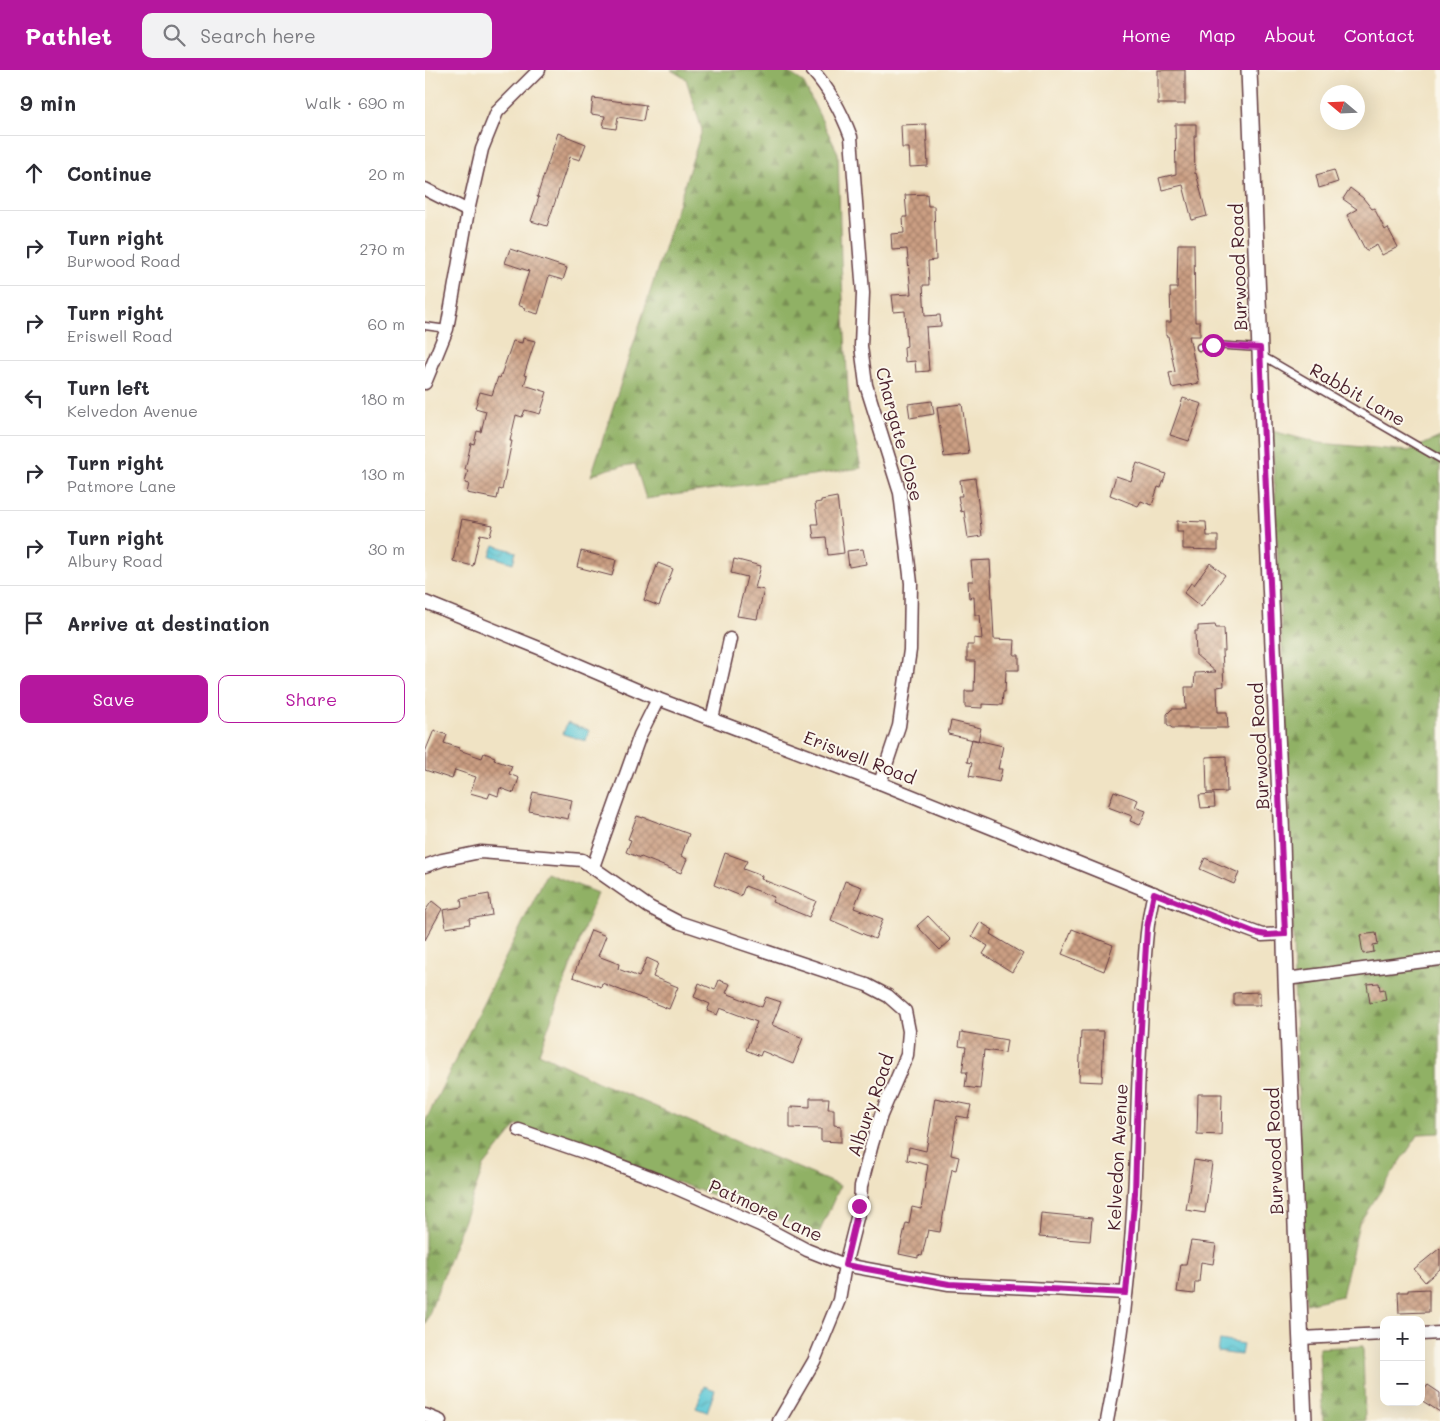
<!DOCTYPE html>
<html lang="en">
<head>
<meta charset="utf-8">
<style>
  :root { --surface:#fff; --page:#f2f2f3; --text:#2b2b33; --muted:#7c7c81; --line:#e1e1e2; --accent:#b5179e }
  body { margin:0; font-family:Mali,sans-serif; background:var(--page); color:var(--text) }
  .controls { position:absolute; right:15px; bottom:15px; display:grid; overflow:hidden; border-radius:10px; box-shadow:0 5px 20px #0002 }
  .controls button { width:45px; height:45px; display:grid; place-items:center; padding:0; border:0; border-bottom:1px solid var(--line); background:var(--surface); color:var(--text); font:25px sans-serif }
  .compass { position:absolute; left:895px; top:15px; width:45px; height:45px; border-radius:50%; background:var(--surface); box-shadow:0 5px 20px #0002; rotate:289deg }
  .stop { position:absolute; width:15px; height:15px; margin:-11px; border:4px solid #b5179e; border-radius:50%; background:#fff }
  .stop.end { background:#b5179e; border-color:#fff; box-shadow:0 1px 5px #0008 }
  .list { margin:0; padding:0; list-style:none }
  h2 { display:flex; justify-content:space-between; align-items:center; height:65px; margin:0; padding:0 20px; font-size:21px }
  h2 small { font-size:16px; font-weight:400; color:var(--muted) }
  .list li { display:grid; grid-template-columns:32px 1fr auto; gap:15px; align-items:center; box-sizing:border-box; height:75px; padding:0 20px; border-top:1px solid var(--line) }
  .list b { display:block; font-size:19px; white-space:nowrap }
  .list p { margin:0; font-size:16px; white-space:nowrap; color:var(--muted) }
  .list em { font-size:16px; font-style:normal; color:var(--muted) }
  .actions { display:flex; gap:10px; padding:15px 20px }
  .actions a { flex:1; padding:11px 0; border:1px solid var(--accent); border-radius:10px; text-align:center; font-size:18px; color:var(--accent) }
  .actions .main { background:var(--accent); color:#fff }
  .icon { flex:none; width:28px; height:28px; fill:none; stroke:currentColor; stroke-width:2; stroke-linecap:round; stroke-linejoin:round }
  .map { position:relative; flex:none; width:1015px; height:1351px; overflow:hidden }
  header { display:flex; align-items:center; gap:30px; box-sizing:border-box; height:70px; padding:0 25px; background:var(--accent); color:#fff }
  header strong { font-size:24px }
  nav { display:flex; gap:28px; margin-inline-start:auto; font-size:18px }
  .search { width:350px; height:45px; background:var(--page); display:flex; align-items:center; gap:12px; box-sizing:border-box; padding:0 18px; border-radius:10px; color:var(--muted); font-size:19px }
  main { display:flex }
  aside { flex:1; background:var(--surface) }
  .map>svg:first-child { display:block }
  .forest { fill:url(#forest-firs); stroke:#6d6848 }
  .water { fill:url(#water-waves); stroke:#537380 }
  .building { fill:url(#building-cross-hatch) }
  .lines { fill:none; stroke-linecap:round; stroke-linejoin:round }
  .service-casing { stroke:#633c42; stroke-width:9 }
  .minor-casing { stroke:#633c42; stroke-width:15 }
  .tertiary-casing { stroke:#633c42; stroke-width:18 }
  .service { stroke:#fff; stroke-width:6 }
  .minor { stroke:#fff; stroke-width:12 }
  .tertiary { stroke:#fff; stroke-width:15 }
  .route { stroke:#b5179e; stroke-width:6 }
  .labels { text-anchor:middle; dominant-baseline:central; stroke-width:4; stroke-linejoin:round; paint-order:stroke }
  .street-label { font-size:18px; fill:#4a1f2b; stroke:#fbf7ec }
</style>
</head>
<body>
<header>
<strong>Pathlet</strong>
<div class="search"><svg class="icon" aria-label="search" viewBox="0 0 24 24"><circle cx="10" cy="10" r="6"/><path d="M15 15l6 6"/></svg>Search here</div>
<nav><a>Home</a><a>Map</a><a>About</a><a>Contact</a></nav>
</header>
<main>
<aside>
<h2>9 min<small>Walk · 690 m</small></h2>
<ul class="list">
<li><svg class="icon" aria-label="ahead" viewBox="0 0 24 24"><path d="M12 20V5M6 11l6-6 6 6"/></svg><div><b>Continue</b></div><em>20 m</em></li>
<li><svg class="icon" aria-label="right" viewBox="0 0 24 24"><path d="M7 20v-9h11M14 6l5 5-5 5"/></svg><div><b>Turn right</b><p>Burwood Road</p></div><em>270 m</em></li>
<li><svg class="icon" aria-label="right" viewBox="0 0 24 24"><path d="M7 20v-9h11M14 6l5 5-5 5"/></svg><div><b>Turn right</b><p>Eriswell Road</p></div><em>60 m</em></li>
<li><svg class="icon" aria-label="left" viewBox="0 0 24 24"><path d="M17 20v-9H6M10 6l-5 5 5 5"/></svg><div><b>Turn left</b><p>Kelvedon Avenue</p></div><em>180 m</em></li>
<li><svg class="icon" aria-label="right" viewBox="0 0 24 24"><path d="M7 20v-9h11M14 6l5 5-5 5"/></svg><div><b>Turn right</b><p>Patmore Lane</p></div><em>130 m</em></li>
<li><svg class="icon" aria-label="right" viewBox="0 0 24 24"><path d="M7 20v-9h11M14 6l5 5-5 5"/></svg><div><b>Turn right</b><p>Albury Road</p></div><em>30 m</em></li>
<li><svg class="icon" aria-label="arrive" viewBox="0 0 24 24"><path d="M6 21V4h12l-3 4 3 4H6"/></svg><div><b>Arrive at destination</b></div></li>
</ul>
<div class="actions"><a class="main">Save</a><a>Share</a></div>
</aside>
<div class="map">
<svg width="1015" height="1351" viewBox="0 0 1015 1351">
  <defs>
    <pattern id="forest-firs" width="22" height="20" patternUnits="userSpaceOnUse" patternTransform="scale(1.25)"><rect width="22" height="20" fill="#90b165"/><path d="M5 1l3.5 6h-7zM16 11l3.5 6h-7z" fill="#788f53"/></pattern>
    <pattern id="water-waves" width="16" height="10" patternUnits="userSpaceOnUse" patternTransform="scale(1.25)"><rect width="16" height="10" fill="#5cc7d5"/><path d="M0 5q4-4 8 0t8 0" fill="none" stroke="#52aab7"/></pattern>
    <pattern id="building-cross-hatch" width="8" height="8" patternUnits="userSpaceOnUse" patternTransform="scale(1.25)"><rect width="8" height="8" fill="#cb9f83"/><path d="M0 0l8 8M0 8l8-8" fill="none" stroke="#a7816b"/></pattern>
  </defs>
  <rect width="100%" height="100%" fill="#fbf7ec"/>
  <filter id="ink" filterUnits="userSpaceOnUse"><feTurbulence type="fractalNoise" baseFrequency=".02" numOctaves="2"/><feDisplacementMap in="SourceGraphic" scale="10" xChannelSelector="R" yChannelSelector="G"/><feConvolveMatrix kernelMatrix="1 2 1 2 8 2 1 2 1" color-interpolation-filters="sRGB"/></filter>
  <filter id="wash" filterUnits="userSpaceOnUse"><feTurbulence type="fractalNoise" baseFrequency=".0096" numOctaves="4" result="noise"/><feDisplacementMap in="SourceGraphic" scale="20" xChannelSelector="R" yChannelSelector="G"/><feGaussianBlur stdDeviation="1.12" result="paint"/><feColorMatrix in="noise" values="0 0 0 0 0 0 0 0 0 0 0 0 0 0 0 0 0 1.4 0 .05"/><feComposite in="paint" operator="in"/></filter>
  <g filter="url(#wash)">
    <rect width="100%" height="100%" fill="#f0e3c4"/>
    <g class="forest">
      <polygon points="246,0 360,0 378,12 413,83 416,191 424,340 436,398 221,429 210,394 183,399 166,406 277,60 261,9"/>
      <polygon points="847,361 894,373 984,381 1015,367 1015,1063 994,1064 934,1153 917,1226 881,1234 869,913 866,773"/>
      <polygon points="122,803 172,823 114,983 173,1012 415,1116 394,1163 92,1055 59,1096 0,1255 0,1052"/>
      <polygon points="938,1276 940,1351 898,1351 894,1278"/>
    </g>
    <g class="water">
      <polygon points="69,475 91,482 88,493 65,486"/>
      <polygon points="142,653 164,660 161,671 138,664"/>
      <polygon points="795,1270 818,1274 816,1285 793,1282"/>
      <polygon points="279,1316 290,1320 282,1342 271,1338"/>
    </g>
    <g id="blocks">
      <g class="building">
        <rect x="733" y="0" width="27" height="34"/>
        <polygon points="168,28 221,35 218,51 193,47 191,59 178,57 180,46 166,44"/>
        <polygon points="501,54 503,96 485,97 484,78 477,78 476,55"/>
        <polygon points="750,54 771,54 771,66 769,66 770,104 771,103 782,146 767,150 758,115 737,120 734,108 751,104"/>
        <polygon points="133,63 161,74 155,90 145,87 122,156 106,151 114,127 112,127 119,105"/>
        <polygon points="909,100 913,112 894,118 891,105"/>
        <polygon points="925,118 938,128 947,139 949,138 960,160 963,158 973,177 957,185 952,175 941,181 922,145 932,139 918,129"/>
        <polygon points="502,124 503,136 509,136 511,190 503,191 504,215 498,215 500,246 515,245 516,256 501,257 504,301 491,302 490,291 480,292 479,277 482,276 480,241 469,242 467,225 486,224 482,179 467,180 466,164 479,163 478,147 482,147 480,125"/>
        <polygon points="753,174 769,174 770,252 775,252 775,266 764,266 774,313 747,318 744,303 750,302 743,266 741,266 741,252 746,252 745,218 752,218"/>
        <polygon points="85,179 142,198 138,210 124,206 113,244 99,240 100,238 93,235 104,201 80,193"/>
        <polygon points="98,268 110,271 99,305 102,306 99,315 122,322 115,344 100,340 97,347 91,345 85,371 87,371 77,420 74,419 72,429 42,423 44,414 40,413 43,400 40,400 46,373 49,374 52,361 56,362 61,341 50,338 55,322 67,325 73,307 75,308 88,271 97,273"/>
        <polygon points="758,328 777,334 764,371 745,365"/>
        <polygon points="507,331 509,344 485,348 483,334"/>
        <polygon points="537,334 544,384 519,387 512,337"/>
        <polygon points="712,393 741,404 736,418 733,417 727,435 716,431 713,436 685,425 691,406 706,411"/>
        <polygon points="550,408 557,466 543,468 539,441 536,442 533,426 537,426 535,410"/>
        <polygon points="412,427 419,483 403,485 401,467 389,468 387,454 393,454 390,433 396,432 396,430"/>
        <polygon points="37,449 68,455 65,466 55,464 48,496 28,491"/>
        <polygon points="752,451 781,452 782,466 793,466 793,480 758,479 758,462 752,462"/>
        <polygon points="438,479 441,494 424,497 422,481"/>
        <polygon points="156,481 191,490 187,506 152,497"/>
        <polygon points="309,489 336,496 330,518 339,520 332,549 312,546 322,507 306,503"/>
        <polygon points="565,490 569,569 590,570 589,585 594,585 594,600 581,600 580,622 578,622 577,635 557,634 557,638 540,637 540,621 549,621 550,591 542,591 542,575 549,575 549,568 557,569 555,545 550,545 549,527 544,528 543,511 548,511 546,491"/>
        <polygon points="233,493 248,499 234,536 219,530"/>
        <polygon points="785,493 800,505 776,537 759,523 766,513 769,515"/>
        <polygon points="790,555 791,558 799,558 800,581 797,581 799,616 792,617 793,642 802,642 803,658 747,658 742,654 742,644 747,639 761,639 760,617 769,617 770,603 791,602 771,585 770,561 773,561 773,556"/>
        <polygon points="526,651 556,658 553,671 523,664"/>
        <polygon points="9,660 22,665 19,673 34,678 34,680 57,688 59,683 70,687 69,690 87,696 84,704 94,708 89,723 75,718 73,726 65,723 63,728 45,723 51,707 30,700 27,709 0,700 0,682"/>
        <polygon points="547,669 578,676 573,699 577,699 574,712 544,706 547,693 542,692"/>
        <polygon points="801,686 802,722 782,723 781,687"/>
        <polygon points="689,721 713,730 710,737 721,741 715,755 705,751 707,746 683,737"/>
        <polygon points="108,722 147,730 143,749 104,741"/>
        <polygon points="789,724 790,737 776,738 774,725"/>
        <polygon points="212,746 218,748 218,747 264,764 256,786 262,789 256,803 216,787 215,788 201,782 206,770 203,769"/>
        <polygon points="300,783 322,791 318,799 337,806 336,809 391,831 384,847 347,832 349,827 320,816 316,826 289,815"/>
        <polygon points="780,788 814,803 809,814 775,799"/>
        <polygon points="420,811 437,817 429,838 458,849 450,869 406,850"/>
        <polygon points="64,824 67,845 44,849 45,854 21,858 18,840 37,837 36,829"/>
        <polygon points="7,831 17,839 0,870 0,841"/>
        <polygon points="503,846 526,870 515,880 492,856"/>
        <polygon points="555,852 568,860 565,864 598,884 587,902 558,884 563,876 547,866"/>
        <polygon points="647,859 688,875 679,901 637,884"/>
        <polygon points="166,860 181,866 173,886 194,894 193,899 214,907 222,888 233,893 228,907 253,917 244,939 177,913 176,917 148,907"/>
        <polygon points="951,863 953,874 948,875 949,882 938,884 935,865"/>
        <polygon points="294,910 305,914 301,923 337,937 341,927 356,932 347,955 378,968 368,994 337,981 335,986 321,980 332,952 295,938 292,945 282,941 285,934 269,927 274,913 290,920"/>
        <polygon points="954,913 955,920 959,919 961,930 945,933 942,914"/>
        <polygon points="835,922 835,935 809,935 809,923"/>
        <polygon points="656,961 679,961 677,1012 654,1011"/>
        <polygon points="536,962 582,970 580,983 559,980 555,1019 540,1017 542,1002 537,1002 541,977 534,976"/>
        <polygon points="773,1024 797,1024 796,1065 772,1064"/>
        <polygon points="385,1028 404,1028 403,1039 409,1039 409,1055 416,1056 416,1072 396,1071 396,1059 365,1058 365,1038 368,1038 368,1036 385,1037"/>
        <polygon points="510,1028 546,1035 543,1048 532,1046 526,1085 534,1087 531,1100 527,1099 515,1162 503,1160 497,1186 493,1185 493,1188 474,1184 481,1153 484,1154 487,1137 496,1139 503,1095 482,1090 484,1077 501,1081"/>
        <polygon points="769,1090 787,1093 780,1143 761,1140"/>
        <polygon points="616,1143 667,1148 665,1171 614,1167"/>
        <polygon points="766,1171 791,1174 788,1194 776,1192 774,1212 770,1212 769,1224 752,1222 756,1194 761,1194"/>
        <polygon points="1015,1178 1015,1199 1000,1212 989,1199"/>
        <polygon points="1004,1219 1004,1242 974,1243 973,1222 983,1222 983,1220"/>
        <polygon points="1003,1315 1015,1323 1015,1342 996,1330 996,1324"/>
      </g>
    </g>
  </g>
  <g filter="url(#ink)">
    <use href="#blocks" fill-opacity="0" stroke="#633c42" stroke-width="1"/>
    <g class="lines">
      <g class="service-casing">
        <g id="service">
          <polyline points="0,256 22,259"/>
          <polyline points="775,277 788,275 835,278"/>
          <polyline points="836,285 1015,389"/>
        </g>
      </g>
      <g class="minor-casing">
        <g id="minor">
          <path d="M387,0C405,20 417,43 426,67L438,223L436,276L441,315L475,423L486,513L485,580L474,656L455,713"/>
          <polyline points="0,119 43,141"/>
          <polyline points="0,313 22,259 43,141 57,79 72,42 114,0"/>
          <polyline points="0,532 114,578 233,629 455,713 780,844 837,865 860,864"/>
          <polyline points="287,649 305,569"/>
          <polyline points="0,796 17,790 55,782 157,790 224,837 253,852 442,915 463,926 480,941 484,961 482,985 456,1045 447,1074 436,1116 435,1136 420,1195 414,1230 389,1291 354,1351"/>
          <polyline points="168,797 215,665 233,629"/>
          <polyline points="861,909 1015,889"/>
          <polyline points="94,1060 170,1086 233,1110 335,1155 382,1180 420,1195 524,1214 701,1223"/>
          <polyline points="996,1264 1015,1263"/>
          <polyline points="876,1268 959,1264"/>
          <polyline points="0,1345 15,1351"/>
          <path d="M682,1351C702,1253 709,1153 712,1053C713,1008 716,963 718,917C720,885 721,854 729,823"/>
        </g>
      </g>
      <g class="tertiary-casing">
        <polyline id="tertiary" points="824,0 838,358 857,771 861,909 879,1351"/>
      </g>
      <use href="#service" class="service"/>
      <use href="#minor" class="minor"/>
      <use href="#tertiary" class="tertiary"/>
    </g>
  </g>
  <g class="lines" filter="url(#ink)">
    <polyline class="route" points="434,1136 420,1195 524,1214 701,1223 710,1123 714,991 722,858 729,823 831,863 842,865 860,864 835,278 788,275"/>
  </g>
  <g class="labels">
    <g class="street-label">
      <text transform="translate(813 197) rotate(-92)">Burwood Road</text>
      <text transform="translate(933 324) rotate(30)">Rabbit Lane</text>
      <text transform="translate(475 364) rotate(75)">Chargate Close</text>
      <text transform="translate(834 676) rotate(-93)">Burwood Road</text>
      <text transform="translate(435 687) rotate(21)">Eriswell Road</text>
      <text transform="translate(445 1035) rotate(-71)">Albury Road</text>
      <text transform="translate(849 1081) rotate(-92)">Burwood Road</text>
      <text transform="translate(692 1087) rotate(-87)">Kelvedon Avenue</text>
      <text transform="translate(341 1140) rotate(25)">Patmore Lane</text>
    </g>
  </g>
</svg>
<div class="controls">
<button>+</button>
<button>−</button>
</div>
<svg class="compass" viewBox="-18 -18 36 36"><path d="M0-13l5 13h-10z" fill="#e53935"/><path d="M0 13l5-13h-10z" fill="#7c7c81"/></svg>
<div class="stop" style="left:788px;top:275px"></div>
<div class="stop end" style="left:434px;top:1136px"></div>
</div>
</main>
</body>
</html>
